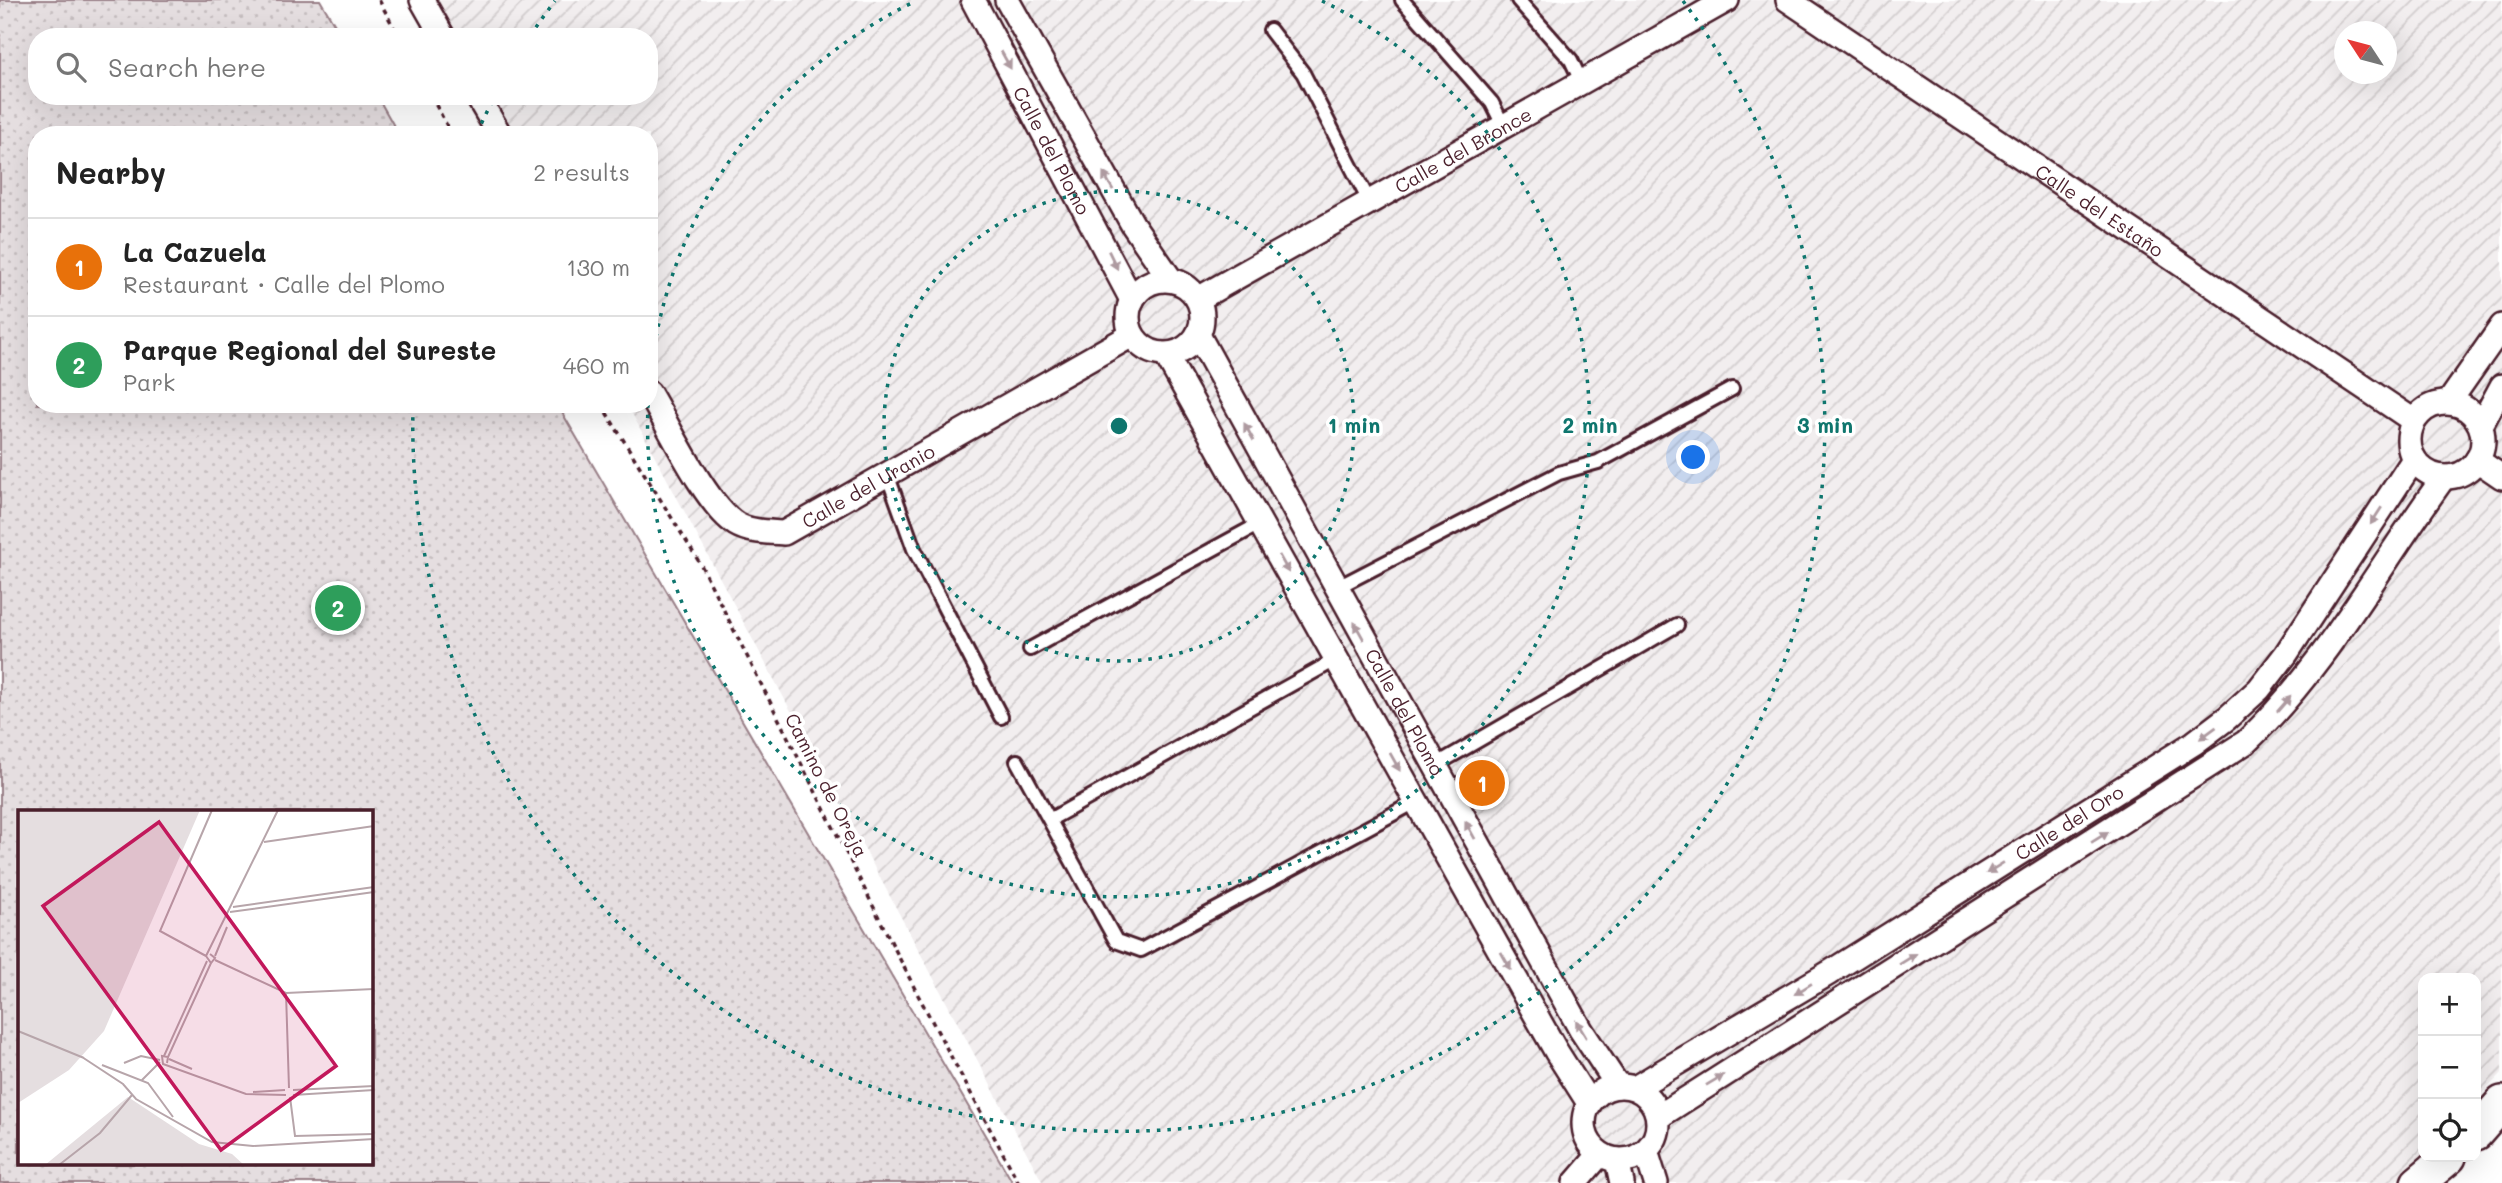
<!DOCTYPE html>
<html lang="en">
<head>
<meta charset="utf-8">
<style>
  :root { --surface:#fff; --page:#f6f6f6; --text:#222; --muted:#767676; --line:#e0e0e0; --accent:#d93025 }
  body { margin:0; font-family:Mali,sans-serif; background:var(--page); color:var(--text) }
  .controls { position:absolute; right:21px; bottom:21px; display:grid; overflow:hidden; border-radius:14px; box-shadow:0 7px 28px #0002 }
  .controls button { width:63px; height:63px; display:grid; place-items:center; padding:0; border:0; border-bottom:2px solid var(--line); background:var(--surface); color:var(--text); font:35px sans-serif }
  .compass { position:absolute; left:2334px; top:21px; width:63px; height:63px; border-radius:50%; background:var(--surface); box-shadow:0 7px 28px #0002; rotate:306deg }
  .you { position:absolute; left:1694px; top:458px; width:24px; height:24px; margin:-18px; border:5px solid #fff; border-radius:50%; background:#1a73e8; box-shadow:0 0 0 10px #1a73e833 }
  .badge { display:grid; place-items:center; width:46px; height:46px; border-radius:50%; background:var(--accent); color:#fff; font-size:23px; font-weight:700 }
  .pin { position:absolute; translate:-50% -50%; border:4px solid #fff; box-shadow:0 2px 7px #0006 }
  .list { margin:0; padding:0; list-style:none }
  h2 { display:flex; justify-content:space-between; align-items:center; height:91px; margin:0; padding:0 28px; font-size:30px }
  h2 small { font-size:23px; font-weight:400; color:var(--muted) }
  .list li { display:grid; grid-template-columns:46px 1fr auto; gap:21px; align-items:center; box-sizing:border-box; height:98px; padding:0 28px; border-top:2px solid var(--line) }
  .list b { display:block; font-size:26px; white-space:nowrap }
  .list p { margin:0; font-size:23px; white-space:nowrap; color:var(--muted) }
  .list em { font-size:23px; font-style:normal; color:var(--muted) }
  .icon { flex:none; width:38px; height:38px; fill:none; stroke:currentColor; stroke-width:2; stroke-linecap:round; stroke-linejoin:round }
  .map { position:relative; flex:none; width:2502px; height:1183px; overflow:hidden }
  .search { position:absolute; background:var(--surface); box-shadow:0 7px 28px #0002; left:28px; top:28px; width:630px; height:77px; display:flex; align-items:center; gap:18px; box-sizing:border-box; padding:0 24px; border-radius:28px; color:var(--muted); font-size:26px }
  .panel { position:absolute; background:var(--surface); box-shadow:0 7px 28px #0002; left:28px; top:126px; width:630px; height:287px; border-radius:28px }
  .map>svg:first-child { display:block }
  .industrial { fill:url(#industrial-furrows); fill-rule:evenodd }
  .grass { fill:url(#grass-dots); stroke:#987e86; stroke-width:2; fill-rule:evenodd }
  .lines { fill:none; stroke-linecap:round; stroke-linejoin:round }
  .service-casing { stroke:#4a1f2b; stroke-width:18 }
  .minor-casing { stroke:#4a1f2b; stroke-width:28 }
  .secondary-casing { stroke:#4a1f2b; stroke-width:38 }
  .path { stroke:#4a1f2b; stroke-width:3.5; stroke-dasharray:5 5; stroke-linecap:butt }
  .service { stroke:#fff; stroke-width:12 }
  .minor { stroke:#fff; stroke-width:23 }
  .secondary { stroke:#fff; stroke-width:33 }
  .oneway { fill:#ae9aa0 }
  .ring { fill:none; stroke:#0f766e; stroke-width:3.5; stroke-dasharray:3.5 7 }
  .labels { text-anchor:middle; dominant-baseline:central; stroke-width:7; stroke-linejoin:round; paint-order:stroke }
  .street-label { font-size:19px; fill:#4a1f2b; stroke:#fff }
  .inset-road { fill:none; stroke:#b7a5aa; stroke-width:2 }
  .view { fill:#c2185b; fill-opacity:0.15; stroke:#c2185b; stroke-width:3.5 }
  .inset-edge { fill:none; stroke:#4a1f2b; stroke-width:3.5 }
  .centre { fill:#0f766e; stroke:#fff; stroke-width:3.5 }
  .ring-label { font-size:21px; text-anchor:middle; font-weight:bold; fill:#0f766e; stroke:#fff; stroke-width:7; stroke-linejoin:round; paint-order:stroke }
</style>
</head>
<body>
<div class="map">
<svg width="2502" height="1183" viewBox="0 0 2502 1183">
  <defs>
    <pattern id="industrial-furrows" width="10" height="10" patternUnits="userSpaceOnUse" patternTransform="scale(1.75)"><rect width="10" height="10" fill="#f2eeef"/><path d="M-1 1l2-2M0 10L10 0M9 11l2-2" fill="none" stroke="#d1cccd"/></pattern>
    <pattern id="grass-dots" width="8" height="8" patternUnits="userSpaceOnUse" patternTransform="scale(1.75)"><rect width="8" height="8" fill="#e5dee0"/><path d="M2 2h.1M6 6h.1" fill="none" stroke="#c6bec0" stroke-width="1.8" stroke-linecap="round"/></pattern>
  </defs>
  <rect width="100%" height="100%" fill="#fff"/>
  <filter id="ink" filterUnits="userSpaceOnUse"><feTurbulence type="fractalNoise" baseFrequency=".0143" numOctaves="2"/><feDisplacementMap in="SourceGraphic" scale="14" xChannelSelector="R" yChannelSelector="G"/><feConvolveMatrix kernelMatrix="1 2 1 2 8 2 1 2 1" color-interpolation-filters="sRGB"/></filter>
  <g filter="url(#ink)">
    <path class="industrial" d="M410,0H2502V1073L2476,1100V978H2423V1153L2394,1183H1043L627,404H649V135H482L462,96H649V37H430ZM2344,32H2386V74H2344Z"/>
    <path class="grass" d="M0,0H320L342,37H37V96H377L399,135H37V404H557L1013,1183H0ZM19,812H371V1164H19Z"/>
    <g class="lines">
      <g class="service-casing">
        <g id="service">
          <polyline points="1402,0 1492,103 1504,127"/>
          <polyline points="1518,0 1571,60 1582,83"/>
          <polyline points="1270,30 1303,73 1370,203"/>
          <polyline points="887,474 914,549 1001,717"/>
          <polyline points="1336,588 1559,473 1598,462 1732,389"/>
          <polyline points="1030,649 1261,523"/>
          <polyline points="1017,761 1116,941 1141,950 1417,801"/>
          <polyline points="1434,766 1677,625"/>
          <polyline points="1051,819 1337,659"/>
        </g>
      </g>
      <g class="minor-casing">
        <g id="minor">
          <polyline points="422,0 443,37"/>
          <path id="s1" d="M973,0L1132,300"/>
          <polyline points="1007,0 1133,225 1171,280"/>
          <path id="s2" d="M1788,0L2414,421"/>
          <polyline points="477,96 500,135"/>
          <circle cx="1165" cy="317" r="37"/>
          <path id="s3" d="M1198,299L1727,0"/>
          <path id="s4" d="M1198,335L1581,1030L1618,1086"/>
          <polyline points="1166,355 1556,1051 1589,1103"/>
          <path id="s5" d="M649,393C669,426 705,504 736,524C749,532 769,532 784,533L1132,335"/>
          <polyline points="2449,402 2502,326"/>
          <circle cx="2446" cy="440" r="37"/>
          <polyline points="2481,425 2502,386"/>
          <polyline points="2477,460 2502,477"/>
          <circle cx="1621" cy="1123" r="37"/>
          <path id="s6" d="M1635,1088L1829,973L2194,743L2227,718L2259,689L2286,654L2414,459"/>
          <path d="M1658,1117L2246,742C2326,666 2379,566 2444,477"/>
          <polyline points="1646,1151 1656,1183"/>
          <polyline points="1617,1160 1622,1183"/>
          <polyline points="1575,1183 1600,1154"/>
        </g>
      </g>
      <g class="secondary-casing">
        <g id="secondary">
          <polyline points="2476,1133 2502,1103"/>
          <polyline points="2418,1183 2449,1157"/>
        </g>
      </g>
      <g class="path">
        <polyline points="379,0 399,37"/>
        <polyline points="431,96 452,135"/>
        <polyline points="601,404 701,565 918,995 1019,1183"/>
      </g>
      <use href="#service" class="service"/>
      <use href="#minor" class="minor"/>
      <use href="#secondary" class="secondary"/>
    </g>
    <defs><path id="oneway-solid" d="M-6-.8H1V-3.2L6.5 0L1 3.2V.8H-6Z" transform="scale(1.75)"/></defs>
    <g class="oneway">
      <use href="#oneway-solid" transform="translate(1006 60) rotate(61)"/>
      <use href="#oneway-solid" transform="translate(1108 181) rotate(-119)"/>
      <use href="#oneway-solid" transform="translate(1113 260) rotate(64)"/>
      <use href="#oneway-solid" transform="translate(1249 432) rotate(-119)"/>
      <use href="#oneway-solid" transform="translate(2376 516) rotate(123)"/>
      <use href="#oneway-solid" transform="translate(1284 564) rotate(61)"/>
      <use href="#oneway-solid" transform="translate(1359 631) rotate(-119)"/>
      <use href="#oneway-solid" transform="translate(2284 704) rotate(-49)"/>
      <use href="#oneway-solid" transform="translate(2208 733) rotate(144)"/>
      <use href="#oneway-solid" transform="translate(1395 762) rotate(61)"/>
      <use href="#oneway-solid" transform="translate(1470 830) rotate(-119)"/>
      <use href="#oneway-solid" transform="translate(2100 837) rotate(-32)"/>
      <use href="#oneway-solid" transform="translate(1995 868) rotate(148)"/>
      <use href="#oneway-solid" transform="translate(1908 959) rotate(-32)"/>
      <use href="#oneway-solid" transform="translate(1506 961) rotate(61)"/>
      <use href="#oneway-solid" transform="translate(1803 989) rotate(148)"/>
      <use href="#oneway-solid" transform="translate(1581 1029) rotate(-121)"/>
      <use href="#oneway-solid" transform="translate(1715 1080) rotate(-31)"/>
    </g>
  </g>
  <g class="ring">
    <circle cx="1119" cy="426" r="235"/>
    <path d="M649 389A471 471 0 0 1 916 1M1322 1A471 471 0 1 1 648 405"/>
    <path d="M477 133A706 706 0 0 1 493 100M530 36A706 706 0 0 1 555 1M1683 1A706 706 0 1 1 413 408"/>
  </g>
  <g class="labels">
    <g class="street-label">
      <text stroke="none"><textPath href="#s1" startOffset="170">Calle del Plomo</textPath></text>
      <text stroke="none"><textPath href="#s3" startOffset="304">Calle del Bronce</textPath></text>
      <text stroke="none"><textPath href="#s2" startOffset="376">Calle del Estaño</textPath></text>
      <text stroke="none"><textPath href="#s5" startOffset="304">Calle del Uranio</textPath></text>
      <text stroke="none"><textPath href="#s4" startOffset="430">Calle del Plomo</textPath></text>
      <text transform="translate(827 785) rotate(63)">Camino de Oreja</text>
      <text stroke="none"><textPath href="#s6" startOffset="509">Calle del Oro</textPath></text>
    </g>
  </g>
  <g transform="translate(18 810)">
    <rect width="355" height="355" fill="#fff"/>
    <path d="M0,0H182L86,221L51,260L0,293ZM110,287L181,334L214,344L226,355H27Z" fill="#e5dee0"/>
    <path class="inset-road" d="M246,32L356,16M215,97L356,77M212,102L356,82M192,144L197,148L193,153L188,146L260,0M188,146L142,121L194,0M197,146L209,117M197,150L268,183L356,179M268,183L271,278M0,221L66,248M146,246L189,151M64,247L105,274L118,289L194,332L235,336L356,329M150,247L193,153M151,249L174,259M106,253L123,246L142,250M149,253L150,247L144,246L145,254L228,284L268,285M84,255L130,273L155,307M124,270L142,252M275,280L356,276M235,282L267,280M275,285L356,280M272,287L277,326L356,324M41,355L82,323L114,285"/>
    <path class="view" d="M141,12L318,256L203,340L25,96Z"/>
    <rect width="355" height="355" class="inset-edge"/>
  </g>
  <circle cx="1119" cy="426" r="10" class="centre"/>
  <g class="ring-label">
    <text x="1354" y="433">1 min</text>
    <text x="1590" y="433">2 min</text>
    <text x="1825" y="433">3 min</text>
  </g>
</svg>
<div class="controls">
<button>+</button>
<button>−</button>
<button><svg class="icon" aria-label="locate" viewBox="0 0 24 24"><circle cx="12" cy="12" r="6"/><path d="M12 2v4M12 18v4M2 12h4M18 12h4"/></svg></button>
</div>
<svg class="compass" viewBox="-18 -18 36 36"><path d="M0-13l5 13h-10z" fill="#e53935"/><path d="M0 13l5-13h-10z" fill="#767676"/></svg>
<div class="you"></div>
<div class="pin badge" style="left:1482px;top:783px;background:#e8710a">1</div>
<div class="pin badge" style="left:338px;top:608px;background:#2e9e5b">2</div>
<div class="search"><svg class="icon" aria-label="search" viewBox="0 0 24 24"><circle cx="10" cy="10" r="6"/><path d="M15 15l6 6"/></svg>Search here</div>
<section class="panel">
<h2>Nearby<small>2 results</small></h2>
<ul class="list">
<li><span class="badge" style="background:#e8710a">1</span><div><b>La Cazuela</b><p>Restaurant · Calle del Plomo</p></div><em>130 m</em></li>
<li><span class="badge" style="background:#2e9e5b">2</span><div><b>Parque Regional del Sureste</b><p>Park</p></div><em>460 m</em></li>
</ul>
</section>
</div>
</body>
</html>
